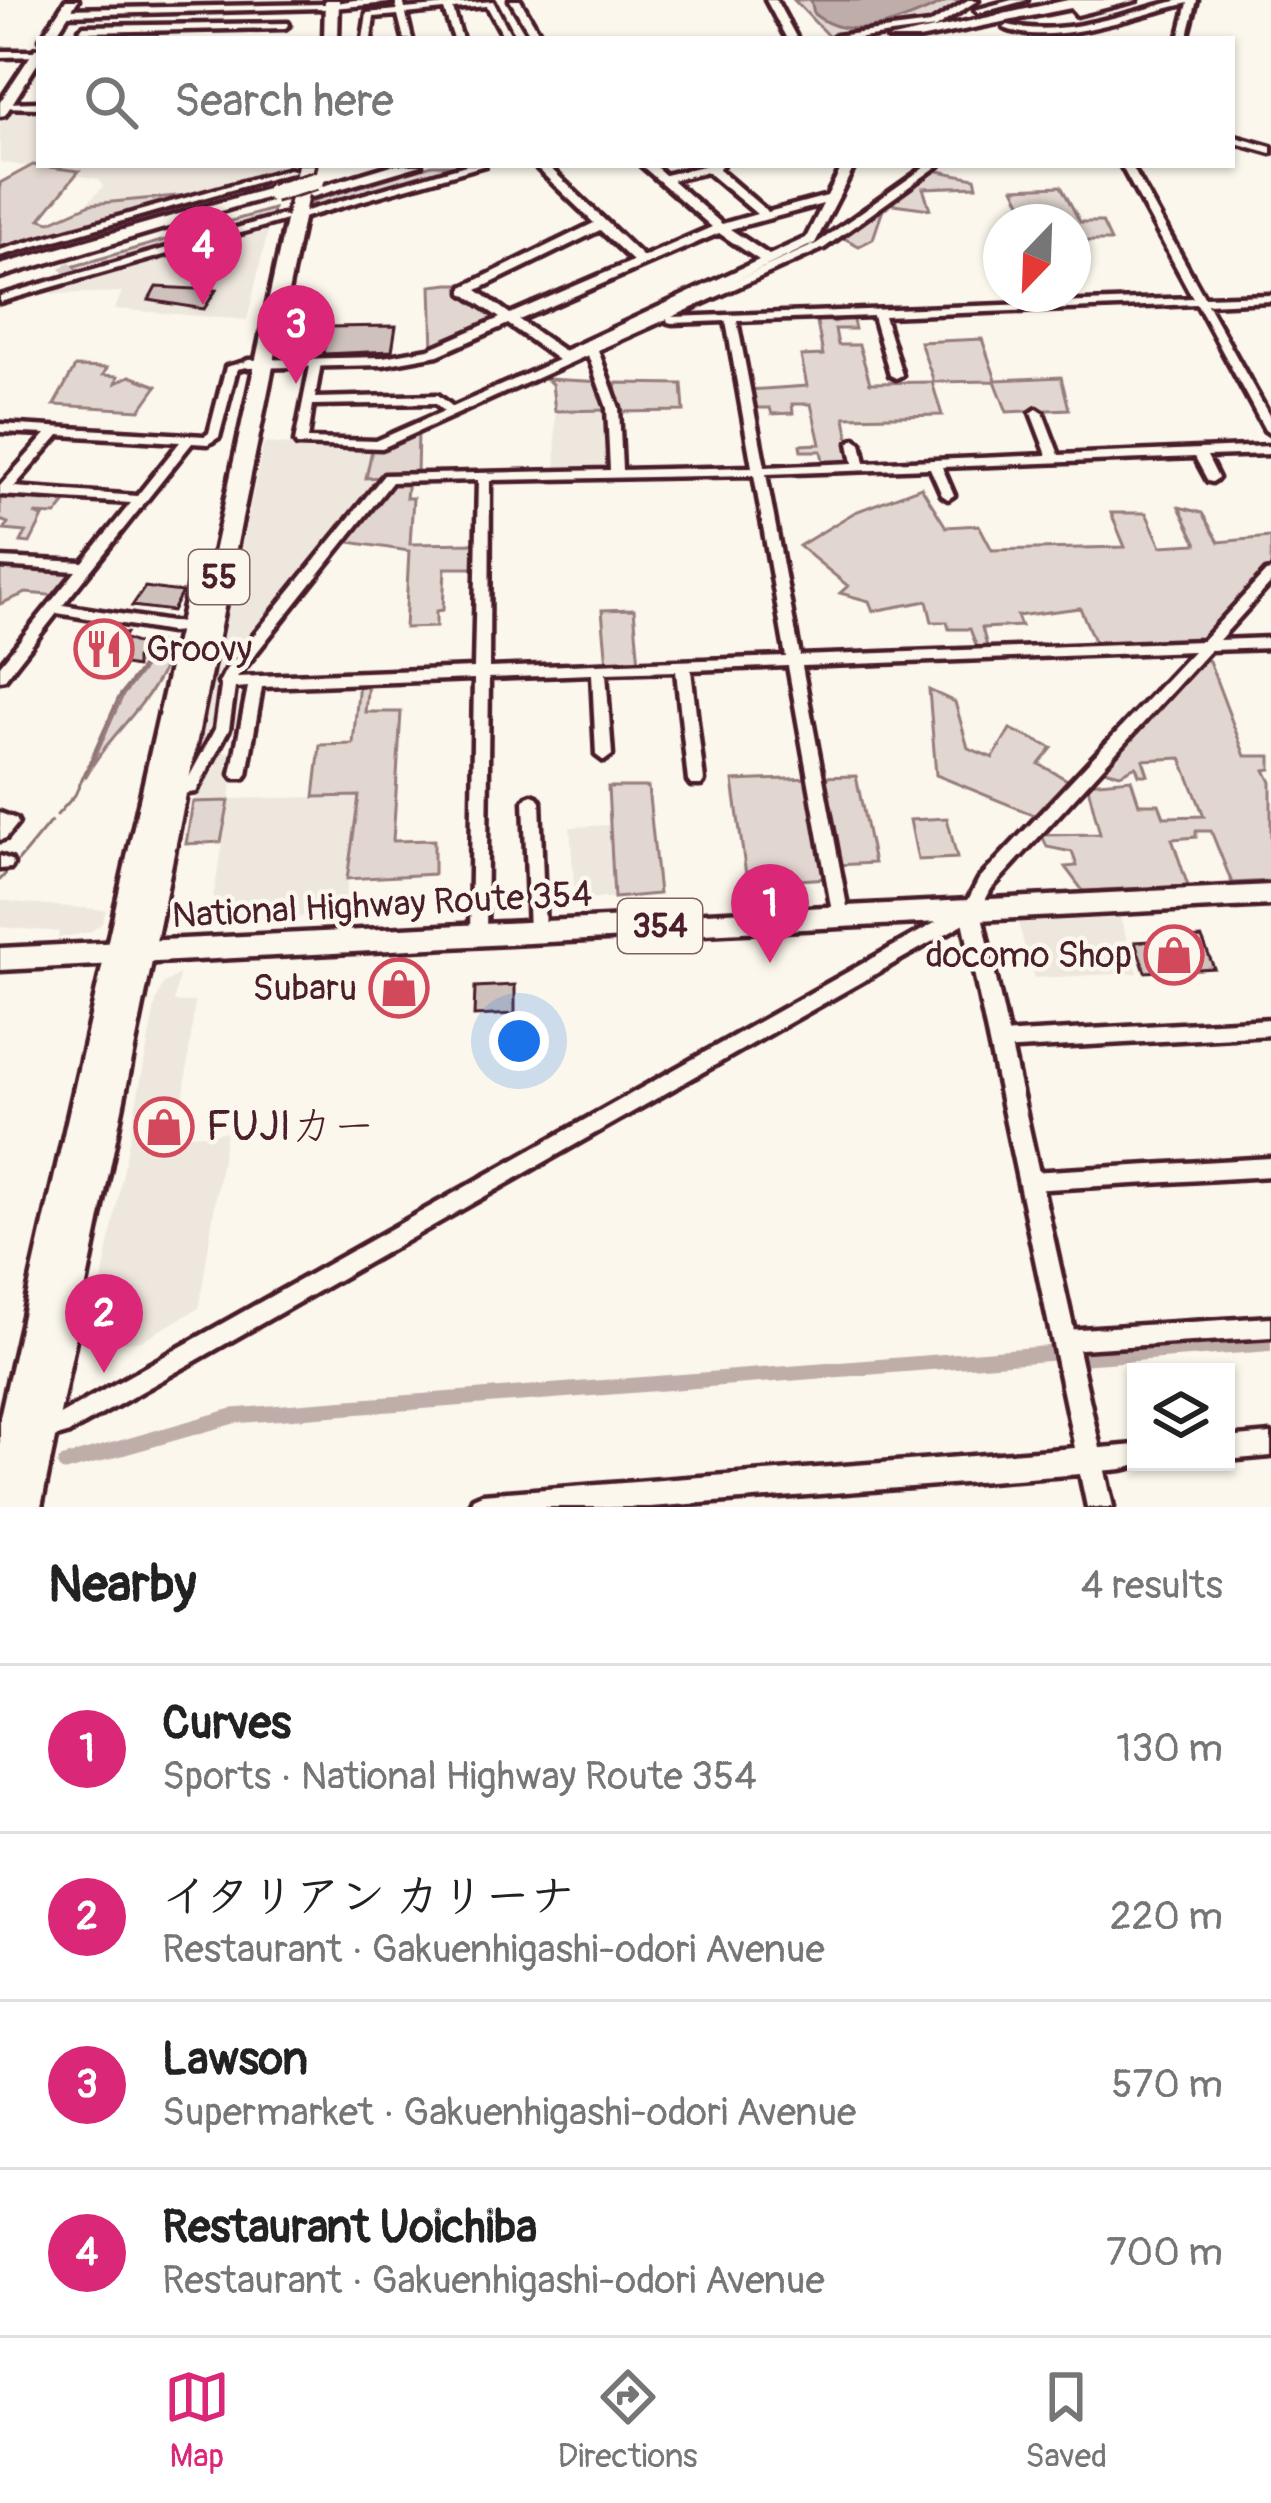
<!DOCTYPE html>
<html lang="en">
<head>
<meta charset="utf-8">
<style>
  :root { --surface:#fff; --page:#f6f6f6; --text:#222; --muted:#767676; --line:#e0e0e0; --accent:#db2777 }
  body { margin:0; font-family:Pangolin,"Klee One",sans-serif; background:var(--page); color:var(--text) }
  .controls { position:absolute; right:36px; bottom:36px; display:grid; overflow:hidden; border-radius:0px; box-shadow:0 3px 9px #0004 }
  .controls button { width:108px; height:108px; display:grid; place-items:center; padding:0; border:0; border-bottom:3px solid var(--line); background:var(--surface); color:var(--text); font:60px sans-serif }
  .compass { position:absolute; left:983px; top:204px; width:108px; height:108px; border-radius:50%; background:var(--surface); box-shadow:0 3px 9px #0004; rotate:203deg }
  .you { position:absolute; left:519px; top:1041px; width:42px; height:42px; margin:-30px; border:9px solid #fff; border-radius:50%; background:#1a73e8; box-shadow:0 0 0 18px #1a73e833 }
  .badge { display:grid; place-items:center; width:78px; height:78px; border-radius:50%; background:var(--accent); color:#fff; font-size:39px; font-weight:700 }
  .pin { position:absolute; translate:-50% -99px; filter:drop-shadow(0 3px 6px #0008) }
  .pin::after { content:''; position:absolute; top:63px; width:42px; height:36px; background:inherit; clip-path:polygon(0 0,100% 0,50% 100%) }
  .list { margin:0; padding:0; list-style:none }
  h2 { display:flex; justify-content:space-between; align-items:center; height:156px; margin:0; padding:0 48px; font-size:51px }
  h2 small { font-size:39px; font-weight:400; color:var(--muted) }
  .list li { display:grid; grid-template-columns:78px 1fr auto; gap:36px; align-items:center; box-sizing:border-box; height:168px; padding:0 48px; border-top:3px solid var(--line) }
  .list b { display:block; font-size:45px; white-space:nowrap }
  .list p { margin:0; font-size:39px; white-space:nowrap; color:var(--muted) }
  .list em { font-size:39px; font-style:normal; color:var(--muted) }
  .icon { flex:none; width:66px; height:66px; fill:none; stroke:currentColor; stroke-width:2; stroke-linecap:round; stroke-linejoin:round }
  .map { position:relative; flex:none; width:1271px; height:1507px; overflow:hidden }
  .search { position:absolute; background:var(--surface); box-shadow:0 3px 9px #0004; left:36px; right:36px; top:36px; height:132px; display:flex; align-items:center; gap:30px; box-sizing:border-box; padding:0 42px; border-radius:0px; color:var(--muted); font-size:45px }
  .sheet { height:828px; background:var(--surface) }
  nav { display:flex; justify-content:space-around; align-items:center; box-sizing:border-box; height:168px; border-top:3px solid var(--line); background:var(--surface); font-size:33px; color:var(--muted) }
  nav a { display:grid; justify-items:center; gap:6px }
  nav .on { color:var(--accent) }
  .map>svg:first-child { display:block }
  .built { fill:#eee7de }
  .green { fill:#e2d7d0; stroke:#967b7e; stroke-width:3 }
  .water { fill:#bfadaa; stroke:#907477; stroke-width:3 }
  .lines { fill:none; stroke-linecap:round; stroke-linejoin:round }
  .stream { stroke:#907477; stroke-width:3 }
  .canal { stroke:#bfadaa; stroke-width:15 }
  .river { fill:#bfadaa; fill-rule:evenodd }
  .building { fill:#cfc2bc; stroke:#4a1f2b; stroke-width:3 }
  .minor-tunnel-far1 { stroke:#d8ccc5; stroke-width:9; stroke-dasharray:9 4.5; stroke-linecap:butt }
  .minor-tunnel { stroke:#d8ccc5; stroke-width:12; stroke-dasharray:12 6; stroke-linecap:butt }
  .minor-casing { stroke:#4a1f2b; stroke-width:9 }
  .tertiary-casing { stroke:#4a1f2b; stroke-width:9 }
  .secondary-casing { stroke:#4a1f2b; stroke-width:9 }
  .primary-casing { stroke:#4a1f2b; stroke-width:9 }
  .trunk-casing { stroke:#4a1f2b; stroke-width:9 }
  .motorway-casing { stroke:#4a1f2b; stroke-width:9 }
  .minor { fill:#fbf7ec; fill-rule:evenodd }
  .tertiary { fill:#fbf7ec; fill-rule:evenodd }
  .secondary { fill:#fbf7ec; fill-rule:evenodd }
  .primary { fill:#fbf7ec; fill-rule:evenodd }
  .trunk { fill:#fbf7ec; fill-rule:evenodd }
  .motorway { fill:#fbf7ec; fill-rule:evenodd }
  .motorway-bridge-casing { stroke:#4a1f2b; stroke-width:22; stroke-linecap:butt }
  .motorway-bridge { stroke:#fbf7ec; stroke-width:16 }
  .labels { text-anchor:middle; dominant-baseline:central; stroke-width:9; stroke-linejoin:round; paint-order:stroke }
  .shield { fill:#fbf7ec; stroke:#7f6065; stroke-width:3 }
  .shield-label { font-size:33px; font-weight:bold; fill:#4a1f2b }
  .poi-label { font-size:36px; fill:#4a1f2b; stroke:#fbf7ec; text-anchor:end }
  .street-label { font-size:36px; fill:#4a1f2b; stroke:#fbf7ec }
  .near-poi-label { font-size:42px; fill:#4a1f2b; stroke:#fbf7ec; text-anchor:start }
</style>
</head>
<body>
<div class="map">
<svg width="1271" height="1507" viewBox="0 0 1271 1507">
  <rect width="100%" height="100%" fill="#fbf7ec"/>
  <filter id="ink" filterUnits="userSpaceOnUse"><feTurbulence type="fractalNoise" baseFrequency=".00833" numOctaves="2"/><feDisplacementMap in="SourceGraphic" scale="24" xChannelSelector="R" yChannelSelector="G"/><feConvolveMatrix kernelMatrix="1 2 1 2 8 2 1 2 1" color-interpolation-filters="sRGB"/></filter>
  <g filter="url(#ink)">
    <g class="built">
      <polygon points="39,107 39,165 282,165 281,171 198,194 87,203 103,187 99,179 0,162 0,123 10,108"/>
      <polygon points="270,222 247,320 115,309 122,292 52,294 53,285"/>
      <polygon points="607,410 611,470 556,471 555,411"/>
      <polygon points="264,443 372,450 367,477 382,478 221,685 219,730 191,783"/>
      <polygon points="218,752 236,752 230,799 360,796 343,915 209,921 230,802 193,802"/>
      <polygon points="610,825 614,898 575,899 570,827"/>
      <polygon points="0,900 23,903 106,910 102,923 90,932 58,938 59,932 0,927"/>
      <polygon points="1120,918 1138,973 1034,978 1018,923"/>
      <polygon points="179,974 174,1002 195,1002 179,1136 226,1132 199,1308 141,1341 90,1343 156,1002 163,984"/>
    </g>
    <g class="green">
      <polygon points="794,0 971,0 928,24 829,37"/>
      <polygon points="33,165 79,171 40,219 50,222 91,204 198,194 0,250 0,183"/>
      <polygon points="432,165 466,165 320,206 308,202"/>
      <polygon points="933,170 975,178 977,186 923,188 930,209 885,203 873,239 859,246 840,236"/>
      <polygon points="279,177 272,188 56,249 53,243"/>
      <polygon points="1061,186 1080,222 1102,222 1111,241 1073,241 1073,222 1031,222 1014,188"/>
      <polygon points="273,209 271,218 82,272 71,267"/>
      <polygon points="449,284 468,284 465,287 505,321 433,351 431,286"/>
      <polygon points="816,317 834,322 852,317 855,329 835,329 838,345 859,345 870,383 932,382 942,415 845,417 853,464 824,465 821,451 801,451 800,445 820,444 811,404 792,404 793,413 772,414 770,408 753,408 749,390 807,386 801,356 823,355"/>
      <polygon points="982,339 996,380 1061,377 1069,409 1007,412 995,381 934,382 920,342"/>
      <polygon points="75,367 107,368 103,375 118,376 116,383 130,376 157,386 140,410 54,405"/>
      <polygon points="546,379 604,382 607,410 555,411 552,384"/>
      <polygon points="615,383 682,384 684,411 618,412"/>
      <polygon points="418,432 417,475 366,478 372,450"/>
      <polygon points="408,480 406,498 413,498 410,544 479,543 479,568 445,568 443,610 436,611 436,627 405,628 409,551 342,541 389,483"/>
      <polygon points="921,487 946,527 979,525 992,550 1125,547 1111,513 1146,513 1161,546 1197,544 1179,507 1202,513 1219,542 1271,537 1271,567 1201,643 1097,648 1080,608 1017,616 1021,626 982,628 988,650 978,650 970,629 949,629 947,622 932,622 927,601 873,611 869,601 840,593 848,586 799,546 855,512"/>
      <polygon points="6,494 70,497 56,515 34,514 43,517 30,543 21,542 26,532 4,530 8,523 0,520 0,499"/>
      <polygon points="5,565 77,569 78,571 59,596 26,593 0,604 0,571"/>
      <polygon points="634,609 639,664 607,665 602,610"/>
      <path d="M163,643L171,644C162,697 110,730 85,778L123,695Z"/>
      <polygon points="1199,657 1209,661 1245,756 1271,756 1271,769 1265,770 1271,782 1271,881 1232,883 1211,831 1196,831 1196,837 1172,839 1188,886 1083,891 1065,867 1077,866 1072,852 1047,847 1042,835 1100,834 1087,783 1131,779 1139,804 1159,804 1164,817 1204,816 1181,758 1143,760 1148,775 1139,775 1136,766 1120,774 1100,769"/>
      <polygon points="359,682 368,682 365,712 401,712 393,841 434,840 434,874 347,879 359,796 314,797 320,745 353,744"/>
      <polygon points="929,690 955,702 968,748 993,758 1010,729 1052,748 1039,764 1071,782 1039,817 936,775"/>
      <polygon points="856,776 874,863 836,865 818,777"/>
      <polygon points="810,778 828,878 768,882 746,875 733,781"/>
      <polygon points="608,787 648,787 659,894 614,898"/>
      <polygon points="229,801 221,842 186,844 193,802"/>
      <polygon points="947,818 957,858 918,860 910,820"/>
    </g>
    <path class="water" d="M811,0H949C908,19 853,46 814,14Z"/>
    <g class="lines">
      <g class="stream">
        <polyline points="57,815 75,795 119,697 160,643"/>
        <polyline points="18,861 51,821"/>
        <polyline points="0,880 7,872"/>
      </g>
      <polyline class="canal" points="65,1464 233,1416 1080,1351"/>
      <polygon class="river" points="1271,1323 1271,1351 1080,1365 1070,1361 1066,1351 1070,1341 1080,1337"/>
    </g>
    <g class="building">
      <polygon points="156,287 216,290 204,309 149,300"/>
      <polygon points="396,326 392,351 323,354 328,327"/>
      <polygon points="145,587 165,590 182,592 172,611 132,606"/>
      <polygon points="116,632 126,633 123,638 154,650 136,658 136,667 85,658 91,639 106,641"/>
      <polygon points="1202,938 1214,968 1145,972 1135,942"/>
      <polygon points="515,985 515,1014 474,1016 475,987"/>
      <polygon points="176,1111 172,1142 151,1143 157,1112"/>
    </g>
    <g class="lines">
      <polyline class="minor-tunnel-far1" points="50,246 57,254"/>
      <polyline class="minor-tunnel" points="54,251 71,273"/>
      <g class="minor-casing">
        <g id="minor">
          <polygon points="395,0 403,0 405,9 493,1 513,39 505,39 487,6 453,9 462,39 454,39 444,10 406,14 412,39 404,39 398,15 374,17 371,39 363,39 367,13 397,10"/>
          <polygon points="968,0 978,0 935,28 855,39 832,39 836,36 930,24"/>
          <polygon points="1012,0 1027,0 979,13 975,10"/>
          <path d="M1180,0H1197L1187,39H1179L1188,3C1137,15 1052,48 1004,28L1008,25C1064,38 1126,13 1180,0Z"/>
          <polygon points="325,4 326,6 322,8 65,15 61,12 65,9"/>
          <polygon points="288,23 289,25 285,28 84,32 80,29 84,26"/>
          <polygon points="0,51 38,51 39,56 0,57"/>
          <polygon points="39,102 39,108 0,107 4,103"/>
          <polygon points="1232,136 1271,147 1271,153 1232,142"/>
          <path d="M928,165H939L824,248L672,317L1193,298L1121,165H1131L1204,297L1271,295V301L1207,304L1271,419V434L1265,430L1197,304L884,316L902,375L896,378L890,375L873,316L737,321L765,467L853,463L849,443L855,439L861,443L865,463L1047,455L1031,413L1037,409L1043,413L1059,455L1271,446V454L1207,456L1218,478L1212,482L1208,481L1195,457L942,467L954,495L948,499L942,495L930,468L766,474L800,656L1202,641L1266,572L1271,571V583L1219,640L1271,638V648L1210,650L991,889L977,916L67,1434L0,1454V1432L56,1417L965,906L979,879L1193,651L802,666L849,917L847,922L841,924L835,922L833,917L788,666L691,670L704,781L701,785H691L688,781L676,671L606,673L612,755L604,761L596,755L592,674L489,678L486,935L484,940L478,942L472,940L470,935L474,679L262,687L247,774L244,778H234L231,774L248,687L235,688L229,729L196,792L168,796L163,794L160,790L163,786L186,783L215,729L221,687L219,683L225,671L384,475L610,470L607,408L588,355L382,448L297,445L295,442L311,361L315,360L321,363L315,398L438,395L453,407L816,244ZM667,319L668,322L672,323L726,321L752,467L622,470L619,408L598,350ZM435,403L444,411L376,441L308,439L313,405ZM754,475L786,657L489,668L490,480ZM478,480L474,668L237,677L392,482Z"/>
          <polygon points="289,169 297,171 0,256 0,250"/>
          <polygon points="282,215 287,218 286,220 0,302 0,296"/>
          <path d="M248,361L252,362V366L237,369L219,437L208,444L192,443L63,605L170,622L204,623L206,626L204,629L170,632L57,613L5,679L0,680V665L76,571L0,566V558L83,562L131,503L0,495V486L46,434L0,432V424L205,436L209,433L226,367ZM59,435L180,442L137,496L14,487Z"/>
          <polygon points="532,795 537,797 540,801 545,932 543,937 537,939 531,937 529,932 524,801 527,797"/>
          <polygon points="0,813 16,819 18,823 6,838 0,840"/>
          <polygon points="0,856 11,860 13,864 11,868 0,869"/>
          <polygon points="1271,1019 1271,1035 1000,1050 994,1047 991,1042 994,1037 1000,1034"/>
          <polygon points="1271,1158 1271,1176 1030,1190 1023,1187 1021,1181 1023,1175 1030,1172"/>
          <polygon points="1271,1317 1271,1337 1064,1350 1057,1347 1054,1340 1057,1333 1064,1330"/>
          <polygon points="1271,1434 1271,1456 1226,1460 1226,1438"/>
          <path d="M1136,1445V1462H1144C1130,1470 1099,1473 1082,1468L1079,1460L1082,1452L1090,1449Z"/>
        </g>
      </g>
      <g class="tertiary-casing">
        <g id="tertiary">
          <polygon points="355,0 393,0 388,3 322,9 317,6"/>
          <polygon points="510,0 520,0 543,39 533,39"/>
          <polygon points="766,0 776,0 797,39 787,39"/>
          <polygon points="466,165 485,165 299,219 289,216"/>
          <path d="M534,165H547L643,257L712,227L641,165H654L665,175L707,165H722L718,169L768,212L827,196L843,165H855L815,243L568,360H558L508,324L438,355L383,365L248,368L241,364L248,360L383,357L429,349L500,318L463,293V287L594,223ZM707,172L757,214L722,224L672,180ZM823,204L806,238L769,255L730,229ZM600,230L633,261L510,314L477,290ZM719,233L759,260L564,351L519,320Z"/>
          <polygon points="971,903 978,905 981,911 1113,1507 1087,1507 1080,1474 650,1507 469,1507 473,1498 482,1494 1075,1448 961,911 964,905"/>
        </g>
      </g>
      <g class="secondary-casing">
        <g id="secondary">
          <polygon points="66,0 78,0 53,39 41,39"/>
          <polygon points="39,48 39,61 5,115 0,116 0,102 35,49"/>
        </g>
      </g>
      <g class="primary-casing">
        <g id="primary">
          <polygon points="325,0 339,0 338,39 324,39"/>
          <polygon points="298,165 314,165 41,1507 0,1507 0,1417 193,566 204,559 212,562"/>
        </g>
      </g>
      <g class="trunk-casing">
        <polygon id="trunk" points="1271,885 1271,905 0,970 0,948"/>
      </g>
      <g class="motorway-casing">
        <g id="motorway">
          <polygon points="1068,0 1137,0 1077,15 1071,8 919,39 888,39"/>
          <polygon points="392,165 421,165 312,197 303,192"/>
          <polygon points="267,189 282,193 0,277 0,265"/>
        </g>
      </g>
      <use href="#minor" class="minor"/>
      <use href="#tertiary" class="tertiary"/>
      <use href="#secondary" class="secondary"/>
      <use href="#primary" class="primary"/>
      <use href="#trunk" class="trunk"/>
      <use href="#motorway" class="motorway"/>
      <g class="motorway-bridge-casing">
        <polyline id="motorway-bridge" points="273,193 315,181"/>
      </g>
      <use href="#motorway-bridge" class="motorway-bridge"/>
    </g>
  </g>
  <defs>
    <g id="restaurant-ring" transform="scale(3)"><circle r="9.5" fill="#fbf7ec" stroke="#d1495b" stroke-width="1.5"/><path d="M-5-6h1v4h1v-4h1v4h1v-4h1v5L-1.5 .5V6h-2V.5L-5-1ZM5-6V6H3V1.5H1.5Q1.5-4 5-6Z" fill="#d1495b"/></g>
    <g id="shop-ring" transform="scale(3)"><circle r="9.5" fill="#fbf7ec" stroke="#d1495b" stroke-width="1.5"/><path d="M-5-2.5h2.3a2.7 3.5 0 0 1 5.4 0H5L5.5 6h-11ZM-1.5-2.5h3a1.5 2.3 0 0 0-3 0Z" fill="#d1495b"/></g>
  </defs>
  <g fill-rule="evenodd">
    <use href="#restaurant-ring" x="104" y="649"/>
    <use href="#shop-ring" x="1174" y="955"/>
    <use href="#shop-ring" x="399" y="988"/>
    <use href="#shop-ring" x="164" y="1127"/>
  </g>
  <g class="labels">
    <g class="shield">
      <rect x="189" y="550" width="60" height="54" rx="9"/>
      <rect x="618" y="899" width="84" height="54" rx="9"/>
    </g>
    <g class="shield-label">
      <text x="219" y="577">55</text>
      <text x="660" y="926">354</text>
    </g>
    <g class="poi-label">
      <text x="146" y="649" text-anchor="start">Groovy</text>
      <text x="1132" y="955">docomo Shop</text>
      <text x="357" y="988">Subaru</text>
    </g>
    <g class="street-label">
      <text transform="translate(382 905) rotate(-3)">National Highway Route 354</text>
    </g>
    <g class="near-poi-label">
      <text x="206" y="1127">FUJIカー</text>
    </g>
  </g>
</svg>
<div class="controls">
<button><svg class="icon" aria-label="layers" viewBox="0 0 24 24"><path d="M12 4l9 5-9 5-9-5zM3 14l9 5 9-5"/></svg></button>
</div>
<svg class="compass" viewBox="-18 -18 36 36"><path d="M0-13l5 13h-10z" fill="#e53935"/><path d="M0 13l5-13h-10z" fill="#767676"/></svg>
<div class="you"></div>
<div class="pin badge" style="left:770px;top:963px">1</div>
<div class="pin badge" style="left:104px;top:1373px">2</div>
<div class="pin badge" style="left:296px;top:384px">3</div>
<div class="pin badge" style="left:203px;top:305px">4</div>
<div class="search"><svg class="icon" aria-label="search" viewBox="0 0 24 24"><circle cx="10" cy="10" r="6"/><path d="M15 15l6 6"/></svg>Search here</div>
</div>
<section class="sheet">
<h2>Nearby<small>4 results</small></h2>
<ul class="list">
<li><span class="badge">1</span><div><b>Curves</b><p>Sports · National Highway Route 354</p></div><em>130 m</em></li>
<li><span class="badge">2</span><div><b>イタリアン カリーナ</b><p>Restaurant · Gakuenhigashi-odori Avenue</p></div><em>220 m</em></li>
<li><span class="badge">3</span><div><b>Lawson</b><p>Supermarket · Gakuenhigashi-odori Avenue</p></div><em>570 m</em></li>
<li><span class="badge">4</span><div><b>Restaurant Uoichiba</b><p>Restaurant · Gakuenhigashi-odori Avenue</p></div><em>700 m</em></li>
</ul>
</section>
<nav>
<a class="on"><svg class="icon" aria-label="map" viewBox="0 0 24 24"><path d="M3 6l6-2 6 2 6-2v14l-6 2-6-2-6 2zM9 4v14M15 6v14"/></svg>Map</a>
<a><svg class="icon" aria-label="directions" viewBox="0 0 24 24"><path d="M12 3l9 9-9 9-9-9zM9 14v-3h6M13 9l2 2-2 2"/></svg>Directions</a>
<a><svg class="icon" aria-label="saved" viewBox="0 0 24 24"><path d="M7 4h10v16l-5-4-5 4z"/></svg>Saved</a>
</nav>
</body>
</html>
